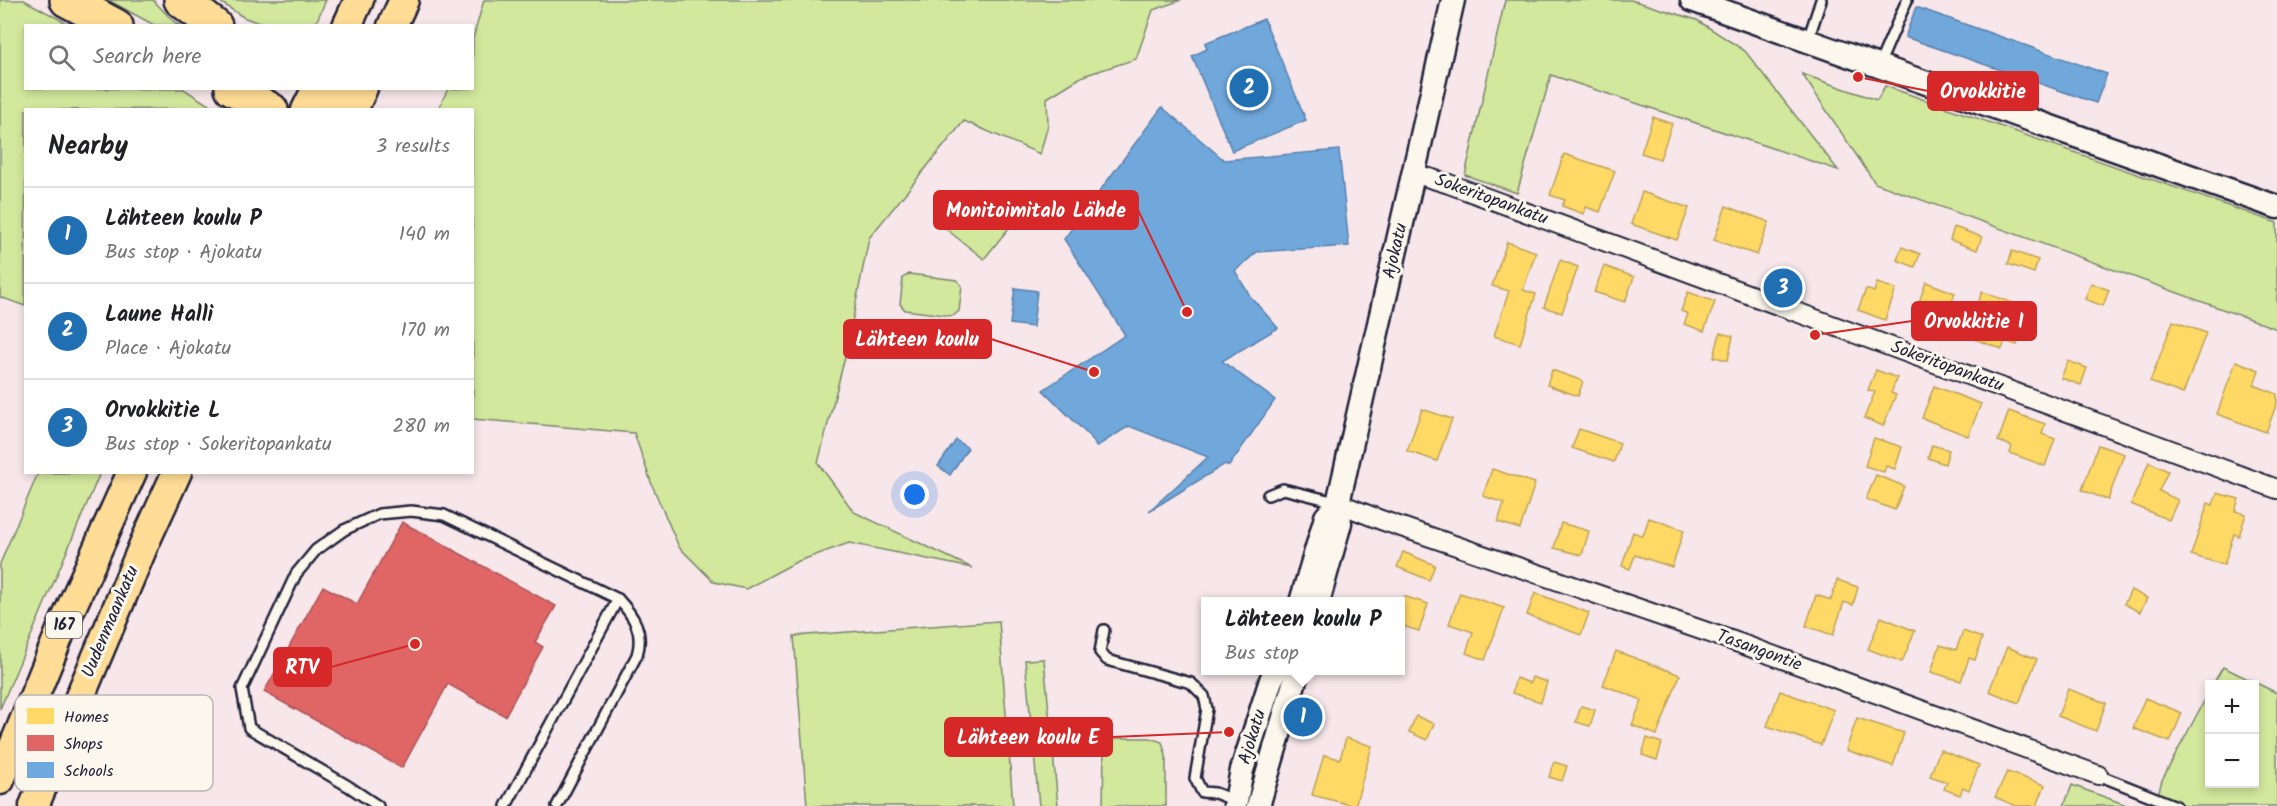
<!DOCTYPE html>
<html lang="en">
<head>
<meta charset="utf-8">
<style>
  :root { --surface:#fff; --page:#f6f6f6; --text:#202124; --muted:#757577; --line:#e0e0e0; --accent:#1f6fb2 }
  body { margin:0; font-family:Kalam,sans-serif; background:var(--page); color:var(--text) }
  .controls { position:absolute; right:18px; bottom:18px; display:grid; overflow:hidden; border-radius:0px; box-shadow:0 3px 9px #0003 }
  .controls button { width:54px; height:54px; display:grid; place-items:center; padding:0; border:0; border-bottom:2px solid var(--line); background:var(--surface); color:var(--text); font:30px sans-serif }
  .you { position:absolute; left:915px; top:495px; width:21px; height:21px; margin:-15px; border:4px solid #fff; border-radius:50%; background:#1a73e8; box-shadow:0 0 0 9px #1a73e833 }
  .badge { display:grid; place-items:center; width:39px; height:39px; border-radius:50%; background:var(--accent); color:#fff; font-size:20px; font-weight:700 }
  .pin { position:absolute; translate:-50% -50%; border:3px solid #fff; box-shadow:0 2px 6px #0006 }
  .popup { position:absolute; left:1201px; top:597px; width:204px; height:78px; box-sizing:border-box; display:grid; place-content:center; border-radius:0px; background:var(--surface); filter:drop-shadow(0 2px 4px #0005); font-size:20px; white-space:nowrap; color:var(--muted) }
  .popup b { font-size:22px; color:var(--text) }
  .popup::after { content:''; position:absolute; left:50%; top:100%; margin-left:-12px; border:12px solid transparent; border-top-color:var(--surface) }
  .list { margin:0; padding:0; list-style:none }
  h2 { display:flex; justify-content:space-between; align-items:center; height:78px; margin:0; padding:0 24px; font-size:26px }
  h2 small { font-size:20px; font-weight:400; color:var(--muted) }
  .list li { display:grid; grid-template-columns:39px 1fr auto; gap:18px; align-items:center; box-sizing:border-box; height:96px; padding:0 24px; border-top:2px solid var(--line) }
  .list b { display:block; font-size:22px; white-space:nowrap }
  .list p { margin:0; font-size:20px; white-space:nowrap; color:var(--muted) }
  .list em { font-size:20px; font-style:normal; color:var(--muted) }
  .icon { flex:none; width:33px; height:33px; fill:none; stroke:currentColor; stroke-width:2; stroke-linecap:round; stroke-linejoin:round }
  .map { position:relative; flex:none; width:2277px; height:806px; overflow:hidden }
  .search { position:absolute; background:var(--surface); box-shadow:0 3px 9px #0003; left:24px; top:24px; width:450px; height:66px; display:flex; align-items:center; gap:15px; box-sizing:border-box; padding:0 21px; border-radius:0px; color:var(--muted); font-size:22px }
  .panel { position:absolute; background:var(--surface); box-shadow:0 3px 9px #0003; left:24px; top:108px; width:450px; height:366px; border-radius:0px }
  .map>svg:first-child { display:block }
  .green { fill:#d2e89d; stroke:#7a856c; stroke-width:1.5 }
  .homes { fill:#ffd966; stroke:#bda259; stroke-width:1.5 }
  .shops { fill:#e06666; stroke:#a75259; stroke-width:1.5 }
  .schools { fill:#6fa8dc; stroke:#5880ac; stroke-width:1.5 }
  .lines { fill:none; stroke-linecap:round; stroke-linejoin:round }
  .service-casing { stroke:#22223b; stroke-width:14 }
  .minor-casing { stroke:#22223b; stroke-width:22 }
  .tertiary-casing { stroke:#22223b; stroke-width:27 }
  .primary-casing { stroke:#22223b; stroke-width:33 }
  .motorway-casing { stroke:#22223b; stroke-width:38 }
  .service { stroke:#fbf7ec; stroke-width:9 }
  .minor { stroke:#fbf7ec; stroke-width:18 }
  .tertiary { stroke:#fbf7ec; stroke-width:22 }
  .primary { stroke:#ffdd96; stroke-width:28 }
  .motorway { stroke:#ffdd96; stroke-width:33 }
  .labels { text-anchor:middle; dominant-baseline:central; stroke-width:6; stroke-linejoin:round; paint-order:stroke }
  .shield { fill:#fbf7ec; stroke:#636270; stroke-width:1.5 }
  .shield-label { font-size:16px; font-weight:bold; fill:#22223b }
  .street-label { font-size:18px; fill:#22223b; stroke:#fbf7ec }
  .key { fill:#fbf7ec; stroke:#bab7b7; stroke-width:1.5 }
  .key-label { font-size:16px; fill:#22223b }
  .leader { fill:none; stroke:#d62828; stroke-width:2 }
  .callout-dot { fill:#d62828; stroke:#fbf7ec; stroke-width:2 }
  .callout { fill:#d62828; stroke:#d62828; stroke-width:2 }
  .callout-label { font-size:20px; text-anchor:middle; font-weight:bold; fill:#fff }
</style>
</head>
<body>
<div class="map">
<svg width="2277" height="806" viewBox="0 0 2277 806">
  <rect width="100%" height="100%" fill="#f7e7ea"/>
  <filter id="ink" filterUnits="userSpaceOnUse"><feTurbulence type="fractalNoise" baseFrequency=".0167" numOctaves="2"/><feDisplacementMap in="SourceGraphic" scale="12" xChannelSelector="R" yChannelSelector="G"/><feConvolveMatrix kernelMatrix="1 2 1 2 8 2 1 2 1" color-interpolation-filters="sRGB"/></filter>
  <g filter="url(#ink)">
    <g class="green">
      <polygon points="0,0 24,0 70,25 26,26 26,88 184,89 215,109 26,110 25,306 0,297"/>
      <polygon points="108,0 153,0 174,22 180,25 154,25"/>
      <polygon points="217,0 326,0 315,25 264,25 243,17"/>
      <polygon points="484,0 1181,0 1153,10 1136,59 1083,76 1047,98 1048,125 1040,154 964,121 869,238 845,357 818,463 854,512 972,568 849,543 796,562 746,589 714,582 679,547 652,485 634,433 473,419 472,110 438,109 448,89 472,88 473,38"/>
      <polygon points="1505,0 1631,0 1697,20 1745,51 1838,170 1551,75 1517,193 1465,175"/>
      <polygon points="1802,74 1877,100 1885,86 2277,223 2277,329 1875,183"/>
      <polygon points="978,189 1016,219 984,259 946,229"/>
      <polygon points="909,274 957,280 962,286 959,311 953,316 905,310 900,304 903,278"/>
      <polygon points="38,473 100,473 0,709 0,564"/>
      <polygon points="999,621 1013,806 807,806 794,636"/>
      <polygon points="1044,659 1058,806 1039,806 1025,660"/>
      <polygon points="2223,667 2277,693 2277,806 2155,806 2162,780 2209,692 2210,784 2254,784 2254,684 2213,684"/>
      <polygon points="1117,738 1150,738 1162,742 1166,755 1166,806 1103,806 1104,751 1106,745"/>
      <polygon points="2072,785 2129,806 2064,806"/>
    </g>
    <g class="homes">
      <polygon points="1653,117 1672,124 1660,159 1641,153"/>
      <polygon points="1564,154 1615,171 1600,212 1586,207 1584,214 1562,206 1565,200 1550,195"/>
      <polygon points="1642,192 1689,208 1677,240 1631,224"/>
      <polygon points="1726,206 1769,222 1757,255 1714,240"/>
      <polygon points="1954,227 1982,237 1977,250 1950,240"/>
      <polygon points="1507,242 1536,252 1523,290 1536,294 1520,344 1494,336 1509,291 1492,286"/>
      <polygon points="1902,247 1920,254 1915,267 1897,260"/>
      <polygon points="2012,251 2038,260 2034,273 2008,264"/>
      <polygon points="1560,260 1578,267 1562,313 1544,307"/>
      <polygon points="1604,266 1634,277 1625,302 1594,292"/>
      <polygon points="1926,282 1955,293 1946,318 1917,308"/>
      <polygon points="1877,283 1896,289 1885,320 1858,310 1866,289 1874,292"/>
      <polygon points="2091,283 2109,290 2103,306 2085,299"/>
      <polygon points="1688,292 1715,302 1704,331 1684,324 1688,314 1681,311"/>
      <polygon points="1982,292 2030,309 2017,345 2005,341 2002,349 1966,336"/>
      <polygon points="2173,321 2206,333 2183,394 2150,382"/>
      <polygon points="1720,333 1733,336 1728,360 1714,357"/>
      <polygon points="2068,361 2087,368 2081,385 2061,378"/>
      <polygon points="2236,361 2259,370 2254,385 2277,394 2277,403 2266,432 2217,414"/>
      <polygon points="1552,370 1583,381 1578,396 1547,385"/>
      <polygon points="1876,370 1897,378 1891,393 1896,395 1883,426 1864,418 1875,392 1868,390"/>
      <polygon points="1934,386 1981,404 1968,436 1922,418"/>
      <polygon points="1422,409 1452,419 1437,461 1407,451"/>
      <polygon points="2009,411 2045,424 2042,434 2055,439 2045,466 2010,453 2012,446 1998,441"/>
      <polygon points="1579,429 1620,443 1614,462 1572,448"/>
      <polygon points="1874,438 1902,447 1895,469 1886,466 1884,472 1865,466"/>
      <polygon points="1932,445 1949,450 1945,464 1928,458"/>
      <polygon points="2098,445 2124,454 2108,500 2082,490"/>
      <polygon points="2149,462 2168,471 2159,491 2178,500 2169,520 2131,504"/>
      <polygon points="1492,469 1535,483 1520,529 1498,522 1504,503 1483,496"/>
      <polygon points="1876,475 1904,486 1895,510 1866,499"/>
      <polygon points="2217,493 2239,499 2235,511 2246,514 2239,536 2234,534 2224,565 2191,555 2208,503 2213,505"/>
      <polygon points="1649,518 1684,530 1672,567 1635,555 1630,569 1622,566 1633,532 1643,536"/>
      <polygon points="1561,523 1589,531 1582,555 1554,548"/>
      <polygon points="1403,552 1435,565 1429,580 1397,567"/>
      <polygon points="1837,580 1858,587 1853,605 1844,602 1833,635 1806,626 1816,595 1831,600"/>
      <polygon points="2131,590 2147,598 2140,612 2124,604"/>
      <polygon points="1460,593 1504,608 1485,660 1466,653 1473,632 1449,624"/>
      <polygon points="1535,593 1589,613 1581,635 1527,615"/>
      <polygon points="1404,596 1428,604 1419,631 1400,625 1400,608"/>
      <polygon points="1881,617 1915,631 1902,662 1868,649"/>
      <polygon points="1963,631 1982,638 1975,660 1969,658 1961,681 1931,672 1940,645 1956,650"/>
      <polygon points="2007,647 2037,659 2019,703 1989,691"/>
      <polygon points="1616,651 1680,675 1657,735 1632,725 1642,700 1603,685"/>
      <polygon points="1532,677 1547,682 1541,702 1512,693 1516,678 1530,683"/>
      <polygon points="2068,689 2106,703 2096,731 2058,716"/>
      <polygon points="1780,691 1834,710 1821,745 1767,726"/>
      <polygon points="2145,698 2182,713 2170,742 2133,728"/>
      <polygon points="1581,706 1595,710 1590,726 1576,722"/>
      <polygon points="1416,716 1434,724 1427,740 1409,732"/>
      <polygon points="1857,718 1904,733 1893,766 1846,750"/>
      <polygon points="1346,738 1372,746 1355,806 1312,795 1324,755 1340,759"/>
      <polygon points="1647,738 1662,743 1657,760 1642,755"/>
      <polygon points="1940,750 1979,765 1969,790 1963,787 1960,795 1944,789 1947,782 1930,776"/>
      <polygon points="1554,762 1567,766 1562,781 1549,777"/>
      <polygon points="2007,772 2045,785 2037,806 2016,806 1995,797"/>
    </g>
    <polygon class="shops" points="402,522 556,606 535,642 543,647 505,716 448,684 402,768 264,692 323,586 357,604"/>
    <g class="schools">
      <polygon points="1916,7 2107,74 2096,103 1905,37"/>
      <polygon points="1264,19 1306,120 1232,151 1192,56 1207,49 1205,43"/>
      <polygon points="1162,107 1224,160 1339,150 1349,246 1257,252 1235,271 1250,296 1278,328 1222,361 1275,400 1229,466 1225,464 1149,511 1208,457 1129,426 1096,447 1093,440 1043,390 1125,335 1064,239"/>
      <polygon points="1015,288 1037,291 1033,327 1010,324"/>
      <polygon points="956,440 968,448 950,475 938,466"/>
    </g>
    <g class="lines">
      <g class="service-casing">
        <g id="service">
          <polyline points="1808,40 1821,0"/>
          <polyline points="1879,65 1907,0"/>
          <polyline points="1268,495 1283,489 1336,502"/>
          <polyline points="1104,630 1100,652 1107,660 1191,683 1204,696 1207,709 1195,778 1202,792 1215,793 1236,801"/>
          <polyline points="2098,775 2176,806"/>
          <path d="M378,806L348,786L249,728L242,689L296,574L316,550L344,530L379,514L411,511L444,515L618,599C634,616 644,632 637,655L557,806"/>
          <polyline points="506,806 618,599"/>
        </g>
      </g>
      <g class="minor-casing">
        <g id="minor">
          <polyline points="1413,173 1449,184 2277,489"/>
          <polyline points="1338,503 1381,520 1739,643 2098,775"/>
        </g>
      </g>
      <g class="tertiary-casing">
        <g id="tertiary">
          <polyline points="1692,0 2277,207"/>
          <polyline points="1301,602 1326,517 1338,503"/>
          <polyline points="1318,602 1340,523 1338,503 1453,0"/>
          <polyline points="1235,806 1242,770 1271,680 1276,670"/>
          <polyline points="1258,806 1298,670"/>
        </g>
      </g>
      <g class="primary-casing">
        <g id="primary">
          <polyline points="347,26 359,0"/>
          <polyline points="392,26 404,0"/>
          <polyline points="306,110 317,88"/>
          <polyline points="353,110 363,88"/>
          <polyline points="0,780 62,628 132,472"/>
          <polyline points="34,806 145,542 177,472"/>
        </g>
      </g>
      <g class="motorway-casing">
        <g id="motorway">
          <polyline points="67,0 116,26"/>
          <polyline points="181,0 215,26"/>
          <polyline points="232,88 271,110"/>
          <polyline points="327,88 337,99 341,110"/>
        </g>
      </g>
      <use href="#service" class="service"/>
      <use href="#minor" class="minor"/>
      <use href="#tertiary" class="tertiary"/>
      <use href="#primary" class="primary"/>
      <use href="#motorway" class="motorway"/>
    </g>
  </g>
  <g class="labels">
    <rect class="shield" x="46" y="612" width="36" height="26" rx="4.5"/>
    <g class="shield-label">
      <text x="64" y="625">167</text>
    </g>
    <g class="street-label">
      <text transform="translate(1491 200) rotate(20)">Sokeritopankatu</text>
      <text transform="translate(1396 251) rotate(-77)">Ajokatu</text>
      <text transform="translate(1947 367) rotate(20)">Sokeritopankatu</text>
      <text transform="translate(111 622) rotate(-67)">Uudenmaankatu</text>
      <text transform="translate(1759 651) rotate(20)">Tasangontie</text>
      <text transform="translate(1253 737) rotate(-73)">Ajokatu</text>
    </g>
  </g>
  <rect x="15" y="695" width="198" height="96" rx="9" class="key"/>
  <rect x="27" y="708" width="27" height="16" fill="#ffd966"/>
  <rect x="27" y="735" width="27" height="16" fill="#e06666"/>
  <rect x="27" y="762" width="27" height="16" fill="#6fa8dc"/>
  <g class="key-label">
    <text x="64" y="722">Homes</text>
    <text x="64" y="749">Shops</text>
    <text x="64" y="776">Schools</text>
  </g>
  <path class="leader" d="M1858 77L1928 91M1187 312L1138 210M1815 335L1912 321M1094 372L991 339M415 644L331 667M1229 732L1112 737"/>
  <g class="callout-dot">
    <circle cx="1858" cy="77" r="6"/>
    <circle cx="1187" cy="312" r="6"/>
    <circle cx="1815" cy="335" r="6"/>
    <circle cx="1094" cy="372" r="6"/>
    <circle cx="415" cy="644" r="6"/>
    <circle cx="1229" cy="732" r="6"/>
  </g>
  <g class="callout">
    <rect x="1928" y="72" width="110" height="38" rx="6"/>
    <rect x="934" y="191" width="204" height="38" rx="6"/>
    <rect x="1912" y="302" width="124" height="38" rx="6"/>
    <rect x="844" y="320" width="147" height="38" rx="6"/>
    <rect x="274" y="648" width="57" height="38" rx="6"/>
    <rect x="945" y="718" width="167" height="38" rx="6"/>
  </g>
  <g class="callout-label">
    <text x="1983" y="98">Orvokkitie</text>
    <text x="1036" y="217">Monitoimitalo Lähde</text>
    <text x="1974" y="328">Orvokkitie I</text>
    <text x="917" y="346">Lähteen koulu</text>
    <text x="302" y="674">RTV</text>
    <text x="1028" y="744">Lähteen koulu E</text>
  </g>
</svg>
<div class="controls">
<button>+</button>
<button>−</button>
</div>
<div class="you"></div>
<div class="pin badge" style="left:1303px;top:717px">1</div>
<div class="popup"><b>Lähteen koulu P</b>Bus stop</div>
<div class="pin badge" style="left:1249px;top:88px">2</div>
<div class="pin badge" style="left:1783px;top:288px">3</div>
<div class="search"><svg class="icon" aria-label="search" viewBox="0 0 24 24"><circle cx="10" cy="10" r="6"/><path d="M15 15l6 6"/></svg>Search here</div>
<section class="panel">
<h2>Nearby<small>3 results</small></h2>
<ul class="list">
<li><span class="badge">1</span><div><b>Lähteen koulu P</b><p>Bus stop · Ajokatu</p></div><em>140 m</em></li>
<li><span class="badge">2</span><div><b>Laune Halli</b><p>Place · Ajokatu</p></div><em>170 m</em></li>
<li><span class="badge">3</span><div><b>Orvokkitie L</b><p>Bus stop · Sokeritopankatu</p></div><em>280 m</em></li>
</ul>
</section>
</div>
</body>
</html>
